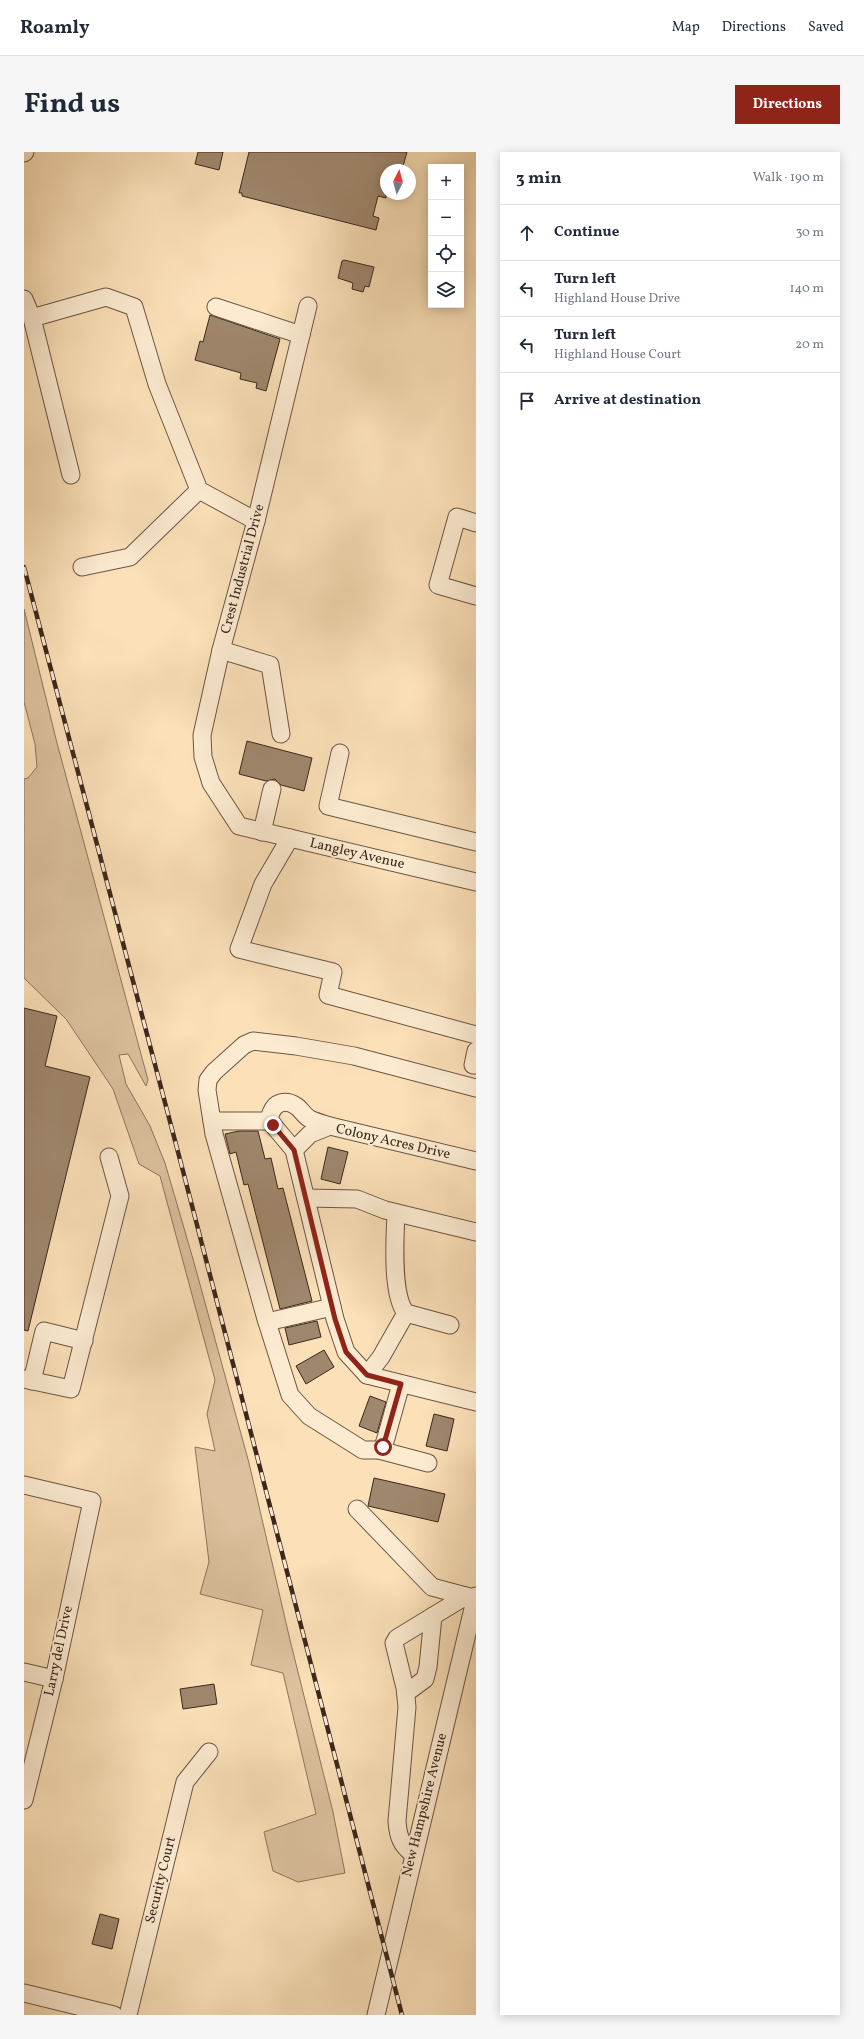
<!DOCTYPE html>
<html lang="en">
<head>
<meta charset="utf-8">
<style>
  :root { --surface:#fff; --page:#f6f6f7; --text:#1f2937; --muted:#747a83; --line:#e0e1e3; --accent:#8f2418 }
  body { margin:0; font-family:Vollkorn,serif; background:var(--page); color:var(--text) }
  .controls { position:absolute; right:12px; top:12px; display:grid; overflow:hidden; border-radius:0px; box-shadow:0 2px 10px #0003 }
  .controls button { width:36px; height:36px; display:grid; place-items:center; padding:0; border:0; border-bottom:1px solid var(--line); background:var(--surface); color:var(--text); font:20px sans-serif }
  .compass { position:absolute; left:356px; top:12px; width:36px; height:36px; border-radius:50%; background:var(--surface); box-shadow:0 2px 10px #0003; rotate:6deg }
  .stop { position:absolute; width:12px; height:12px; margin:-9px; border:3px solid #8f2418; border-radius:50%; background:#fff }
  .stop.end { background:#8f2418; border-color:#fff; box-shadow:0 1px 4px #0008 }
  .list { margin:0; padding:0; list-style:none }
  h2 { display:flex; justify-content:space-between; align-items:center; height:52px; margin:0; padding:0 16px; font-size:17px }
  h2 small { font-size:13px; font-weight:400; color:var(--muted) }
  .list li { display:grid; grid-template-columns:26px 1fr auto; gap:12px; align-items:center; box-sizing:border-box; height:56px; padding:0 16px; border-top:1px solid var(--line) }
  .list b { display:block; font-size:15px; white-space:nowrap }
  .list p { margin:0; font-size:13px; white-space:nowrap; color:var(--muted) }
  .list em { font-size:13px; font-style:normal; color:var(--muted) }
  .icon { flex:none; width:22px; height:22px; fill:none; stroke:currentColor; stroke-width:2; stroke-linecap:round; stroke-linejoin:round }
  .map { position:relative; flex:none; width:452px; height:1863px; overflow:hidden; border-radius:0px }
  header { display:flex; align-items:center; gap:24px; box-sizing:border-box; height:56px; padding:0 20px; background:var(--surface); border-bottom:1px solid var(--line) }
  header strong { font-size:19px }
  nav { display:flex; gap:22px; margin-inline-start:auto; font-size:14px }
  .intro { display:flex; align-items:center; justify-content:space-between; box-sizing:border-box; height:96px; padding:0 24px }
  h1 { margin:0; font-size:28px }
  .button { padding:10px 18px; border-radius:0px; background:var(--accent); color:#fff; font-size:14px; font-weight:700 }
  main { display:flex; gap:24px; padding:0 24px }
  aside { flex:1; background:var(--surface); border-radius:0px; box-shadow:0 2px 10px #0003 }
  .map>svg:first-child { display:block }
  .green { fill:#dbc19d; stroke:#8c745c }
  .building { fill:#9f876d; stroke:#3c271c }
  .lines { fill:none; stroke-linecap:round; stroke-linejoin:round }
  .minor-casing { stroke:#6c5543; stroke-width:19 }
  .minor { stroke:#fcebd1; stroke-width:17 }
  .rail-casing { stroke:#3c271c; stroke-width:4.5 }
  .rail { stroke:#fcebd1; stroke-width:3; stroke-dasharray:9; stroke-linecap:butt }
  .route { stroke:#8f2418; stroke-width:5 }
  .labels { text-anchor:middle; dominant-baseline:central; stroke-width:4; stroke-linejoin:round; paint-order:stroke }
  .street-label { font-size:14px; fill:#3c271c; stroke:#fcebd1 }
</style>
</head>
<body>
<header>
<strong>Roamly</strong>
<nav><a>Map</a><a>Directions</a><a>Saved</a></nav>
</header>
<div class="intro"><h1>Find us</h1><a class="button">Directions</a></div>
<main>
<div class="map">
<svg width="452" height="1863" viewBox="0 0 452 1863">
  <rect width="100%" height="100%" fill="#fbe0b8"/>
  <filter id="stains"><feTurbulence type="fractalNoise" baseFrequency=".005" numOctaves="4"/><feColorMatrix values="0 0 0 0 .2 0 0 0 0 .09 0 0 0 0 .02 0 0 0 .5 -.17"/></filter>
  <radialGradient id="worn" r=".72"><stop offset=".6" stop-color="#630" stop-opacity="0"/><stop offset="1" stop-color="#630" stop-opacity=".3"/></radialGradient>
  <polygon class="green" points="0,457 33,591 124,928 122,934 104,902 95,903 102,932 126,974 141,1011 169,1107 225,1311 266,1488 309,1660 321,1721 274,1730 249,1719 240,1680 292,1662 259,1521 227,1513 239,1458 176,1442 185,1410 171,1295 191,1299 183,1262 191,1228 136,1024 115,1012 89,937 42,867 0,826 0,627 4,626 13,615 11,592 0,550"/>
  <g class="building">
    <polygon points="174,0 199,0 195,18 171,12"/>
    <polygon points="225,0 383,0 378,18 362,18 362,46 354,44 349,64 355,66 352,78 218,44 218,41 215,41"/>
    <polygon points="320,108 350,115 345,135 341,134 339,140 328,137 329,131 314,126 318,109"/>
    <polygon points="186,163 256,187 242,239 232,236 233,231 216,227 217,221 171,208 176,189 179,190"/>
    <polygon points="223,589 288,606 280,639 257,633 251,627 242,629 215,622"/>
    <polygon points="0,856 33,864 21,914 66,925 4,1179 0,1178"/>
    <polygon points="215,979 234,979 241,1007 247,1006 254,1037 259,1036 288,1149 256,1157 224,1032 220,1033 212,1000 206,1002 201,982"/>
    <polygon points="304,995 324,1000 316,1032 297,1027"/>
    <polygon points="293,1169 297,1185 265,1193 261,1176"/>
    <polygon points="300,1198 310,1215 282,1232 272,1214"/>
    <polygon points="346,1244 362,1250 353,1281 335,1274"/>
    <polygon points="410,1262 430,1267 423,1299 402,1294"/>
    <polygon points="350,1326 421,1342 414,1370 344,1354"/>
    <polygon points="190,1532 193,1552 159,1557 156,1537"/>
    <polygon points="76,1762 95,1767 88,1797 68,1792"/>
  </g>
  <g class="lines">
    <g class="minor-casing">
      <g id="minor">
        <polyline points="0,1 1,0"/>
        <polyline points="0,147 8,166"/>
        <polyline points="284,154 232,369 197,498 178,583 179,605 187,631 215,674 452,730"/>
        <polyline points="192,155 277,183"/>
        <polyline points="47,323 8,166 82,145 110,155 133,232 175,338 232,369"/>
        <polyline points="452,371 433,365 414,433 452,444"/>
        <polyline points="58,415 106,405 175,338"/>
        <polyline points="197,498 246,513 257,582"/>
        <polyline points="316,601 304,654 452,690"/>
        <polyline points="238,680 248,637"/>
        <polyline points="266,686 239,732 215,797 309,820 304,843 452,883"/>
        <polyline points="452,899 449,913 452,913"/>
        <polyline points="188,969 246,969"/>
        <path d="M306,974C300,972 292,970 286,967C280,964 277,957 272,954C262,947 251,950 247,961C245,966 246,969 249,973L270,998L311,1167L322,1200L343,1223L452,1250"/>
        <polyline points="270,998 286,982 306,974 452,1009"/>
        <polyline points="282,1046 333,1047 361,1058 452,1080"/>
        <path d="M372,1061C371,1085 367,1143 382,1161L426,1173"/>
        <polyline points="243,1170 308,1155"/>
        <polyline points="343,1223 357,1205 382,1161"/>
        <polyline points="0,1227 47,1237 96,1044 85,1005"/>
        <polyline points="8,1229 20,1179 60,1189"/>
        <polyline points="377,1232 362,1286 359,1295 355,1298 339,1298 285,1264 266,1243 242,1167 190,982 183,938 184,928 190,920 220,893 229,889 272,894 330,904 452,936"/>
        <polyline points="355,1298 404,1311"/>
        <polyline points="0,1333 68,1349 30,1527 0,1648"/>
        <polyline points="333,1357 408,1435 449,1446"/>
        <polyline points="0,1520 30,1527"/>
        <polyline points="382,1541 401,1527 404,1515 409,1464"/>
        <path d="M389,1702C377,1693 374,1684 373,1669L383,1555L381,1536L370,1491L373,1486L442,1444"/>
        <polyline points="0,1841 90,1863"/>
        <polyline points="104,1863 161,1630 185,1600"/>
        <polyline points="352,1863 452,1444"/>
      </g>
    </g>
    <use href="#minor" class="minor"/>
    <g class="rail-casing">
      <polyline id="rail" points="0,415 159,1019 378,1863"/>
    </g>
    <use href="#rail" class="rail"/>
  </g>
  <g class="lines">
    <polyline class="route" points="249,973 270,998 311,1167 322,1200 343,1223 377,1232 359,1295"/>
  </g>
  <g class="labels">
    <g class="street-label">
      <text transform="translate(219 417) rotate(-75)">Crest Industrial Drive</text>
      <text transform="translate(333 702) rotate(13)">Langley Avenue</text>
      <text transform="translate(369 990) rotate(13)">Colony Acres Drive</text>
      <text transform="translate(35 1499) rotate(-78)">Larry del Drive</text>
      <text transform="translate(401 1653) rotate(-76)">New Hampshire Avenue</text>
      <text transform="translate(137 1728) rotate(-76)">Security Court</text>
    </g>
  </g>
  <rect width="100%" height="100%" filter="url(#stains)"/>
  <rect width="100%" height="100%" fill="url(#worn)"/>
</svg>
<div class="controls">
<button>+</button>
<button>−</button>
<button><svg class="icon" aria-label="locate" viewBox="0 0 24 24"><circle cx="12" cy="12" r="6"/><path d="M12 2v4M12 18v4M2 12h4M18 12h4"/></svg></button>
<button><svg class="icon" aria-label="layers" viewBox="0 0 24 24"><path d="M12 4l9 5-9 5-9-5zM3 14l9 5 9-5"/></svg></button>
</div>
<svg class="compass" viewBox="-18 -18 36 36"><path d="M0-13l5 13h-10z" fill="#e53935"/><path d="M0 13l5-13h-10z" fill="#747a83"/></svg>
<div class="stop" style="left:359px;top:1295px"></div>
<div class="stop end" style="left:249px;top:973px"></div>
</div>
<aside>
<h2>3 min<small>Walk · 190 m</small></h2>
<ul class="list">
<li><svg class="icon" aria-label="ahead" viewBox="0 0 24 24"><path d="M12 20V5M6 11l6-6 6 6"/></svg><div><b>Continue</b></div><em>30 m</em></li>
<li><svg class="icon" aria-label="left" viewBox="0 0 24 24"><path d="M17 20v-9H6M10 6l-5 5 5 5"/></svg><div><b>Turn left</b><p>Highland House Drive</p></div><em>140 m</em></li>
<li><svg class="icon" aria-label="left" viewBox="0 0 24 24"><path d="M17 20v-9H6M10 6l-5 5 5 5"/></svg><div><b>Turn left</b><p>Highland House Court</p></div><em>20 m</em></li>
<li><svg class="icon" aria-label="arrive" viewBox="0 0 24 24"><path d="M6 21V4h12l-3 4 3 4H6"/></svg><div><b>Arrive at destination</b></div></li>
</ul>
</aside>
</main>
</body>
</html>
